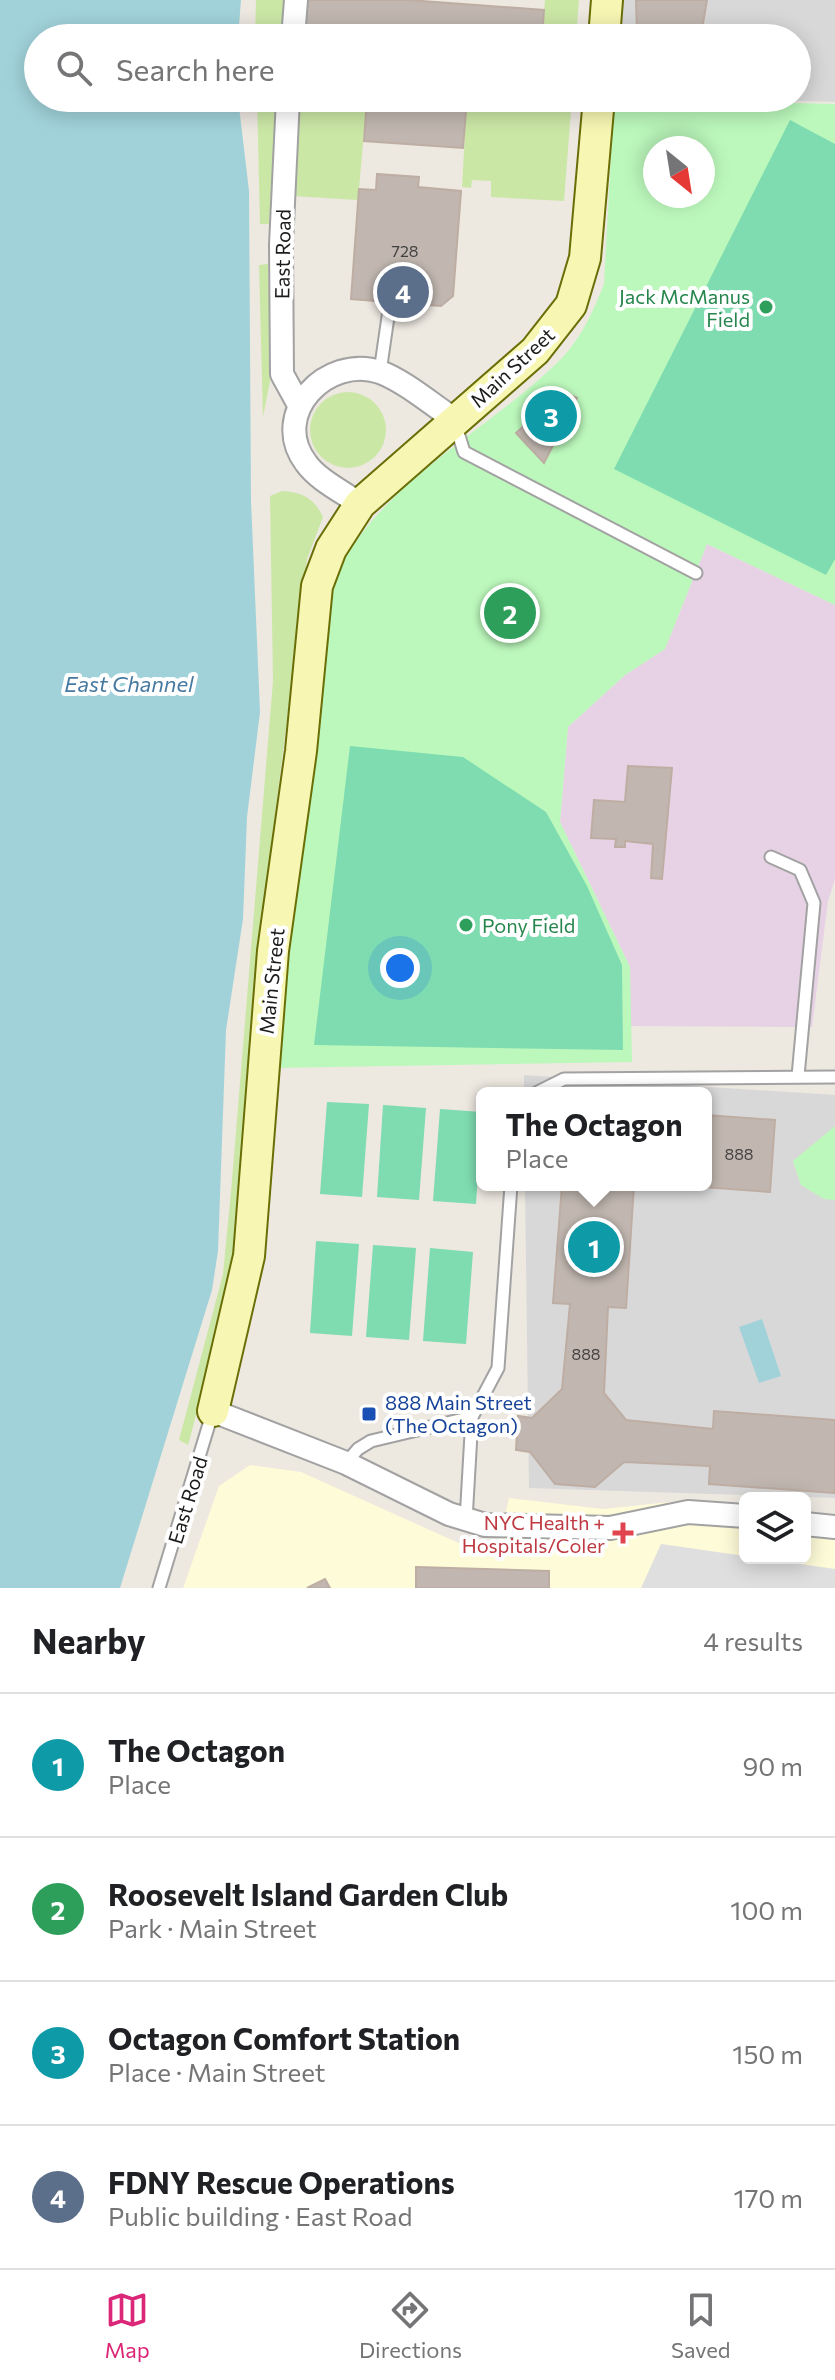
<!DOCTYPE html>
<html lang="en">
<head>
<meta charset="utf-8">
<style>
  :root { --surface:#fff; --page:#f6f6f6; --text:#202124; --muted:#757577; --line:#e0e0e0; --accent:#db2777 }
  body { margin:0; font-family:Commissioner,sans-serif; background:var(--page); color:var(--text) }
  .controls { position:absolute; right:24px; bottom:24px; display:grid; overflow:hidden; border-radius:12px; box-shadow:0 4px 20px #0003 }
  .controls button { width:72px; height:72px; display:grid; place-items:center; padding:0; border:0; border-bottom:2px solid var(--line); background:var(--surface); color:var(--text); font:40px sans-serif }
  .compass { position:absolute; left:643px; top:136px; width:72px; height:72px; border-radius:50%; background:var(--surface); box-shadow:0 4px 20px #0003; rotate:150deg }
  .you { position:absolute; left:400px; top:968px; width:28px; height:28px; margin:-20px; border:6px solid #fff; border-radius:50%; background:#1a73e8; box-shadow:0 0 0 12px #1a73e833 }
  .badge { display:grid; place-items:center; width:52px; height:52px; border-radius:50%; background:var(--accent); color:#fff; font-size:26px; font-weight:700 }
  .pin { position:absolute; translate:-50% -50%; border:4px solid #fff; box-shadow:0 2px 8px #0006 }
  .popup { position:absolute; left:476px; top:1087px; width:236px; height:104px; box-sizing:border-box; display:grid; place-content:center; border-radius:12px; background:var(--surface); filter:drop-shadow(0 2px 6px #0005); font-size:26px; white-space:nowrap; color:var(--muted) }
  .popup b { font-size:30px; color:var(--text) }
  .popup::after { content:''; position:absolute; left:50%; top:100%; margin-left:-16px; border:16px solid transparent; border-top-color:var(--surface) }
  .list { margin:0; padding:0; list-style:none }
  h2 { display:flex; justify-content:space-between; align-items:center; height:104px; margin:0; padding:0 32px; font-size:34px }
  h2 small { font-size:26px; font-weight:400; color:var(--muted) }
  .list li { display:grid; grid-template-columns:52px 1fr auto; gap:24px; align-items:center; box-sizing:border-box; height:144px; padding:0 32px; border-top:2px solid var(--line) }
  .list b { display:block; font-size:30px; white-space:nowrap }
  .list p { margin:0; font-size:26px; white-space:nowrap; color:var(--muted) }
  .list em { font-size:26px; font-style:normal; color:var(--muted) }
  .icon { flex:none; width:44px; height:44px; fill:none; stroke:currentColor; stroke-width:2; stroke-linecap:round; stroke-linejoin:round }
  .map { position:relative; flex:none; width:835px; height:1588px; overflow:hidden }
  .search { position:absolute; background:var(--surface); box-shadow:0 4px 20px #0003; left:24px; right:24px; top:24px; height:88px; display:flex; align-items:center; gap:20px; box-sizing:border-box; padding:0 28px; border-radius:44px; color:var(--muted); font-size:30px }
  .sheet { height:680px; background:var(--surface) }
  nav { display:flex; justify-content:space-around; align-items:center; box-sizing:border-box; height:112px; border-top:2px solid var(--line); background:var(--surface); font-size:22px; color:var(--muted) }
  nav a { display:grid; justify-items:center; gap:4px }
  nav .on { color:var(--accent) }
  .map>svg:first-child { display:block }
  .residential { fill:#d9d8d8 }
  .industrial { fill:#e6d2e4 }
  .education { fill:#fefbd8 }
  .grass { fill:#cbe7a6 }
  .park { fill:#bcf8bc; fill-rule:evenodd }
  .pitch { fill:#7edcb0 }
  .parking { fill:#dfdfdf }
  .water { fill:#a1d2da }
  .building { fill:#c1b7b0; stroke:#beada3; stroke-width:2 }
  .lines { fill:none; stroke-linecap:round; stroke-linejoin:round }
  .lane-casing { stroke:#a2a2a2; stroke-width:15 }
  .street-casing { stroke:#a2a2a2; stroke-width:26 }
  .secondary-casing { stroke:#6a6e06; stroke-width:34 }
  .lane { stroke:#fff; stroke-width:11 }
  .street { stroke:#fff; stroke-width:22 }
  .secondary { stroke:#f8f6b3; stroke-width:30 }
  .leisure-dot { fill:#2e9e5b; stroke:#fff; stroke-width:3 }
  .transit-dot { fill:#1a4fb4; stroke:#fff; stroke-width:3 }
  .health-dot { fill:#e0444e; stroke:#fff; stroke-width:3 }
  .labels { text-anchor:middle; dominant-baseline:central; stroke-width:8; stroke-linejoin:round; paint-order:stroke }
  .number-label { font-size:16px; fill:#444240 }
  .street-label { font-size:20px; fill:#1b1b1b; stroke:#fff }
  .leisure-label { font-size:20px; fill:#27864d; stroke:#fff; text-anchor:end }
  .transit-label { font-size:20px; fill:#164399; stroke:#fff; text-anchor:start }
  .health-label { font-size:20px; fill:#be3a42; stroke:#fff; text-anchor:end }
  .water-label { font-size:22px; font-style:italic; fill:#477aa0; stroke:#fff }
</style>
</head>
<body>
<div class="map">
<svg width="835" height="1588" viewBox="0 0 835 1588">
  <rect width="100%" height="100%" fill="#ede8e0"/>
  <g class="residential">
    <polygon points="615,0 835,0 835,102 707,98 797,98 797,38 613,38"/>
    <polygon points="524,1075 835,1095 835,1498 529,1488 525,1185 706,1185 706,1093 524,1093"/>
  </g>
  <polygon class="industrial" points="707,544 835,605 835,879 828,901 812,1027 629,1026 630,967 560,822 568,727 625,675 665,649"/>
  <polygon class="education" points="250,1465 301,1472 472,1549 497,1550 509,1498 603,1509 679,1501 745,1508 745,1558 805,1558 805,1514 835,1517 835,1588 183,1588 219,1486"/>
  <g class="grass">
    <polygon points="256,0 285,0 282,38 255,38"/>
    <polygon points="545,0 579,0 576,38 542,38"/>
    <polygon points="257,98 278,98 269,224 260,224"/>
    <polygon points="297,98 367,98 358,200 292,196"/>
    <polygon points="467,98 572,98 564,201 491,197 491,181 472,180 471,188 462,187"/>
    <polygon points="268,264 271,376 263,417 259,265"/>
    <circle cx="348" cy="430" r="38"/>
    <path d="M282,491C302,492 314,498 323,517L307,559L256,968L238,1232L221,1322L188,1445L179,1440L223,1274L231,1192L273,681L270,496Z"/>
  </g>
  <g class="park">
    <path d="M614,99L835,104V605L707,544L665,649L625,675L568,727L560,822L630,967L632,1062L273,1068L325,609C330,594 334,577 342,563C391,477 488,430 557,363C580,341 593,312 604,284ZM655,148H703V196H655Z"/>
    <polygon points="835,1126 835,1200 824,1199 801,1185 793,1161"/>
  </g>
  <g class="pitch">
    <polygon points="790,120 835,144 835,559 826,575 614,469"/>
    <polygon points="350,746 463,757 546,812 587,886 622,965 623,1050 314,1045"/>
    <polygon points="327,1102 369,1104 362,1197 320,1194"/>
    <polygon points="383,1105 426,1108 419,1200 377,1197"/>
    <polygon points="440,1109 482,1112 476,1204 433,1201"/>
    <polygon points="316,1241 359,1244 352,1336 310,1333"/>
    <polygon points="373,1245 416,1248 409,1340 366,1337"/>
    <polygon points="430,1248 473,1252 466,1344 423,1341"/>
  </g>
  <polygon class="parking" points="661,1544 835,1569 835,1588 641,1588"/>
  <g class="water">
    <polygon points="0,0 241,0 238,38 38,38 38,98 238,98 249,191 251,501 260,712 247,817 243,919 226,1030 218,1251 212,1290 120,1588 0,1588"/>
    <polygon points="762,1319 781,1376 759,1383 739,1327"/>
  </g>
  <g class="building">
    <polygon points="304,0 408,0 544,10 542,38 301,38"/>
    <polygon points="636,0 707,0 701,35 650,38 650,32 637,31"/>
    <polygon points="367,98 467,98 463,148 364,141"/>
    <polygon points="377,174 419,177 418,187 461,191 453,296 441,306 351,299 359,189 376,190"/>
    <polygon points="562,391 577,398 544,463 516,433"/>
    <polygon points="628,766 672,768 662,879 651,878 653,844 625,841 625,847 615,847 616,839 591,838 594,800 625,802"/>
    <polygon points="706,1115 775,1120 770,1192 676,1185 706,1185"/>
    <polygon points="562,1185 634,1185 626,1308 608,1307 604,1393 626,1420 713,1429 714,1411 835,1420 835,1493 709,1484 710,1466 624,1462 595,1487 555,1484 530,1452 516,1450 518,1416 532,1418 562,1389 570,1304 553,1303"/>
    <polygon points="416,1567 549,1571 549,1588 416,1588"/>
    <polygon points="325,1579 330,1588 307,1588"/>
  </g>
  <g class="lines">
    <g class="lane-casing">
      <g id="lane">
        <polyline points="380,372 389,310"/>
        <polyline points="455,423 464,452 696,573"/>
        <polyline points="771,857 800,870 814,903 798,1076"/>
        <polyline points="536,1093 564,1079 835,1077"/>
        <polyline points="346,1463 358,1449 371,1441 472,1417"/>
        <polyline points="466,1520 472,1417 498,1368 511,1185"/>
        <polyline points="159,1588 213,1411"/>
      </g>
    </g>
    <g class="street-casing">
      <g id="street">
        <polyline points="293,38 296,0"/>
        <polyline points="288,98 281,245 282,374 299,405"/>
        <path d="M360,504C343,492 318,480 306,463C269,414 327,354 380,372C406,382 431,404 454,419"/>
        <polyline points="213,1411 346,1463 449,1514 485,1525 610,1528 688,1512 745,1516"/>
        <polyline points="805,1524 835,1527"/>
      </g>
    </g>
    <g class="secondary-casing">
      <g id="secondary">
        <polyline points="604,38 607,0"/>
        <polyline points="213,1411 249,1256 273,951 301,751 317,586 331,549 360,504 535,351 571,305 585,258 599,98"/>
      </g>
    </g>
    <use href="#lane" class="lane"/>
    <use href="#street" class="street"/>
    <use href="#secondary" class="secondary"/>
  </g>
  <g class="leisure-dot">
    <circle cx="766" cy="307" r="8"/>
    <circle cx="466" cy="925" r="8"/>
  </g>
  <rect class="transit-dot" x="361" y="1406" width="16" height="16" rx="4"/>
  <path class="health-dot" d="M619 1521h8v8h8v8h-8v8h-8v-8h-8v-8h8z"/>
  <g class="labels">
    <g class="number-label">
      <text x="405" y="250">728</text>
      <text x="739" y="1153">888</text>
      <text x="586" y="1353">888</text>
    </g>
    <g class="street-label">
      <text transform="translate(282 254) rotate(-89)">East Road</text>
      <text transform="translate(512 367) rotate(-43)">Main Street</text>
      <text transform="translate(271 981) rotate(-84)">Main Street</text>
      <text transform="translate(187 1500) rotate(-73)">East Road</text>
    </g>
    <g class="leisure-label">
      <text x="750" y="296">Jack McManus<tspan x="750" dy="23">Field</tspan></text>
      <text x="482" y="925" text-anchor="start">Pony Field</text>
    </g>
    <g class="transit-label">
      <text x="385" y="1402">888 Main Street<tspan x="385" dy="23">(The Octagon)</tspan></text>
    </g>
    <g class="health-label">
      <text x="605" y="1522">NYC Health +<tspan x="605" dy="23">Hospitals/Coler</tspan></text>
    </g>
    <g class="water-label">
      <text x="129" y="683">East Channel</text>
    </g>
  </g>
</svg>
<div class="controls">
<button><svg class="icon" aria-label="layers" viewBox="0 0 24 24"><path d="M12 4l9 5-9 5-9-5zM3 14l9 5 9-5"/></svg></button>
</div>
<svg class="compass" viewBox="-18 -18 36 36"><path d="M0-13l5 13h-10z" fill="#e53935"/><path d="M0 13l5-13h-10z" fill="#757577"/></svg>
<div class="you"></div>
<div class="pin badge" style="left:594px;top:1247px;background:#0f9aa8">1</div>
<div class="popup"><b>The Octagon</b>Place</div>
<div class="pin badge" style="left:510px;top:613px;background:#2e9e5b">2</div>
<div class="pin badge" style="left:551px;top:416px;background:#0f9aa8">3</div>
<div class="pin badge" style="left:403px;top:292px;background:#5c6f8a">4</div>
<div class="search"><svg class="icon" aria-label="search" viewBox="0 0 24 24"><circle cx="10" cy="10" r="6"/><path d="M15 15l6 6"/></svg>Search here</div>
</div>
<section class="sheet">
<h2>Nearby<small>4 results</small></h2>
<ul class="list">
<li><span class="badge" style="background:#0f9aa8">1</span><div><b>The Octagon</b><p>Place</p></div><em>90 m</em></li>
<li><span class="badge" style="background:#2e9e5b">2</span><div><b>Roosevelt Island Garden Club</b><p>Park · Main Street</p></div><em>100 m</em></li>
<li><span class="badge" style="background:#0f9aa8">3</span><div><b>Octagon Comfort Station</b><p>Place · Main Street</p></div><em>150 m</em></li>
<li><span class="badge" style="background:#5c6f8a">4</span><div><b>FDNY Rescue Operations</b><p>Public building · East Road</p></div><em>170 m</em></li>
</ul>
</section>
<nav>
<a class="on"><svg class="icon" aria-label="map" viewBox="0 0 24 24"><path d="M3 6l6-2 6 2 6-2v14l-6 2-6-2-6 2zM9 4v14M15 6v14"/></svg>Map</a>
<a><svg class="icon" aria-label="directions" viewBox="0 0 24 24"><path d="M12 3l9 9-9 9-9-9zM9 14v-3h6M13 9l2 2-2 2"/></svg>Directions</a>
<a><svg class="icon" aria-label="saved" viewBox="0 0 24 24"><path d="M7 4h10v16l-5-4-5 4z"/></svg>Saved</a>
</nav>
</body>
</html>
